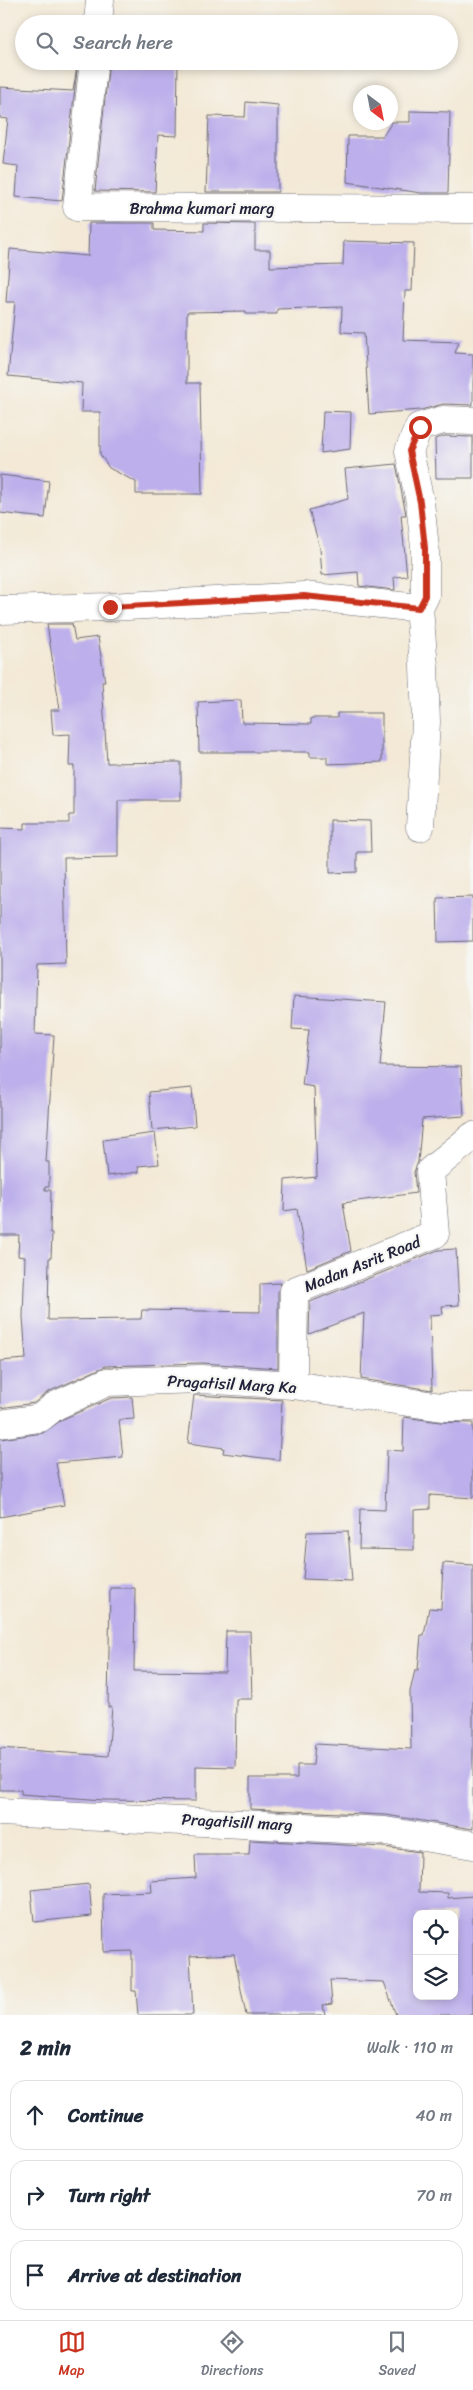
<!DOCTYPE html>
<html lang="en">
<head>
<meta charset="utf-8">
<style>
  :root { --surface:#fff; --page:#f2f2f3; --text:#1f2937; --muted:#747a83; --line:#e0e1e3; --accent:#c8321e }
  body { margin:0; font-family:Sriracha,sans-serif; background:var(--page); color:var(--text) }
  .controls { position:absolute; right:15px; bottom:15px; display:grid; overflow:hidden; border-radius:10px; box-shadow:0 2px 8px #0003 }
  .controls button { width:45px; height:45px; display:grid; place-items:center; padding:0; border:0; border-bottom:1px solid var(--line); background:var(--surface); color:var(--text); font:25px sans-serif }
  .compass { position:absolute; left:353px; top:85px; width:45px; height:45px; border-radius:50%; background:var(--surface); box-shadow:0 2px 8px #0003; rotate:148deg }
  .stop { position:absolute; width:15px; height:15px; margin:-11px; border:4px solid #c8321e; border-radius:50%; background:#fff }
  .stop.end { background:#c8321e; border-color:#fff; box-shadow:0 1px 5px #0008 }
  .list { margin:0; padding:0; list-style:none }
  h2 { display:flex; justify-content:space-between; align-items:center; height:65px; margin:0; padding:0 20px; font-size:21px }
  h2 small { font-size:16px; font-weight:400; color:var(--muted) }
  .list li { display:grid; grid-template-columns:32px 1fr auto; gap:15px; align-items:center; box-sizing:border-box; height:70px; margin:0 10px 10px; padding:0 10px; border:1px solid var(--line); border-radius:15px }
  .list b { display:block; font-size:19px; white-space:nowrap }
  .list em { font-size:16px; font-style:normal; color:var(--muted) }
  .icon { flex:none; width:28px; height:28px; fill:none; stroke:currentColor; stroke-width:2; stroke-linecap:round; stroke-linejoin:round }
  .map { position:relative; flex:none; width:473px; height:2015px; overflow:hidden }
  .search { position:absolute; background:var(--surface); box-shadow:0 2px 8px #0003; left:15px; right:15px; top:15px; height:55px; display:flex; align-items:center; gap:12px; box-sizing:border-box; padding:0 18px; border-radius:28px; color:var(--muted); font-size:19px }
  .sheet { height:305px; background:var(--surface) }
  nav { display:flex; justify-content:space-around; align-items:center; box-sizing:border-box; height:70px; border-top:1px solid var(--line); background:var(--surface); font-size:14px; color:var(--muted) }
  nav a { display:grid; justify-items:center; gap:2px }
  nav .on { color:var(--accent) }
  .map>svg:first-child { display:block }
  .building { fill:#bcafeb; fill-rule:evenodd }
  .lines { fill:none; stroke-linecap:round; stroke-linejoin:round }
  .minor-casing { stroke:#6b6871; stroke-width:29 }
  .minor { stroke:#fff; stroke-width:28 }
  .route { stroke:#c8321e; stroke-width:6 }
  .labels { text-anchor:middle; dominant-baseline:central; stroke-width:4.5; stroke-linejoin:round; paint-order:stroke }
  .street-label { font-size:16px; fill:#22223b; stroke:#f6f6f2 }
</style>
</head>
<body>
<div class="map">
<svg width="473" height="2015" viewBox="0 0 473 2015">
  <rect width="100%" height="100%" fill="#f6f6f2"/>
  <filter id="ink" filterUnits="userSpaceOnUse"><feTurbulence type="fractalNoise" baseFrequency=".02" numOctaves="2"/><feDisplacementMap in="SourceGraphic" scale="10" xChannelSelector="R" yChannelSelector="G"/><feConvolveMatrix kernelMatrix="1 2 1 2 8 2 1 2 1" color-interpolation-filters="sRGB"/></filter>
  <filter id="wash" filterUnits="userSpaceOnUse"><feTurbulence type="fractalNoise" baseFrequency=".0096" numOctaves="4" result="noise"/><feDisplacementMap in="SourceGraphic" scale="20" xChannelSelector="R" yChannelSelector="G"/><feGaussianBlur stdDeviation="1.12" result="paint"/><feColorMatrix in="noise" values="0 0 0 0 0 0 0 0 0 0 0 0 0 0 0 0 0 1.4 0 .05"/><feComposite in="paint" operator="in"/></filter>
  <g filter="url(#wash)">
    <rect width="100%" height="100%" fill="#f3e9d6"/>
    <g id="blocks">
      <g class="building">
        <polygon points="78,61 62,201 16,197 18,166 3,164 8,119 0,118 0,87 73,91"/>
        <polygon points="109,61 178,61 177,136 158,135 155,192 95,191"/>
        <polygon points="246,102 278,105 278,192 206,192 209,116 245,117"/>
        <polygon points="410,111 450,112 448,193 421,193 347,182 348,136 383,136 392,122 410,122"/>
        <polygon points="89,223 154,223 154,230 204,231 204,223 255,224 255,250 270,250 270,267 343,265 344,241 414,243 412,291 405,291 403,340 459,342 455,353 473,354 473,405 443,404 421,410 369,414 364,333 341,332 342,307 277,309 277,314 246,314 246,311 187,312 187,383 200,383 202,494 136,494 136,482 109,468 100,454 100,412 81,412 82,383 8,376 15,302 6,302 10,249 88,256"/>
        <polygon points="323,411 351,412 350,449 321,453"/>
        <polygon points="445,436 473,437 473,478 436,478 435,439"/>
        <polygon points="396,464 406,515 401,515 407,576 394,577 395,590 359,586 358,572 322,575 320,548 309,510 348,499 345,469"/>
        <polygon points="0,475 49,481 45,518 0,513"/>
        <polygon points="47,624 72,624 75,640 98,637 105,682 102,682 107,763 181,762 181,800 118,800 118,857 64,858 66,964 37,965 35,1034 54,1035 46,1162 49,1162 49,1187 45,1187 45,1190 51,1190 50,1233 52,1233 51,1258 49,1258 48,1320 141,1319 142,1310 260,1312 260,1284 281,1283 278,1291 278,1368 202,1363 106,1366 48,1392 34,1403 0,1408 0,1361 26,1359 23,1317 25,1257 18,1256 19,1235 0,1235 0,828 25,829 25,823 69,823 69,815 74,815 74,766 69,766 70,734 53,735 51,710 60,710"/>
        <polygon points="241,700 242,723 311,724 311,718 337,718 337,713 382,713 382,762 327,764 327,757 310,757 310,752 199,752 198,702"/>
        <polygon points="330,820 370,821 371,852 357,852 357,872 330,873"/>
        <polygon points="473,897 473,941 438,942 437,898"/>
        <polygon points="294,996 386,1002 380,1066 461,1067 464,1116 422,1119 418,1162 414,1172 416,1193 343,1203 351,1251 307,1269 297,1209 284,1211 285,1180 317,1177 314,1087 302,1085 309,1030 292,1029"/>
        <polygon points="192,1088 195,1126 152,1130 149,1092"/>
        <polygon points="155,1133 159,1164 138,1166 139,1172 107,1176 103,1140"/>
        <polygon points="456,1249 459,1305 442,1306 443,1314 430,1315 432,1390 361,1379 364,1313 309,1334 310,1302 438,1250"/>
        <polygon points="194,1395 282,1400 279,1460 223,1453 224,1448 188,1443"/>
        <polygon points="132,1397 134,1419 119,1420 123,1457 56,1463 64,1505 0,1517 0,1439 43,1433 63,1419 111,1398"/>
        <polygon points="404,1417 440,1422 473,1423 473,1498 430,1495 430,1509 414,1510 414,1550 359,1549 360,1509 385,1510 387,1450 403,1451"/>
        <polygon points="348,1531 352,1581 303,1579 307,1532"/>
        <polygon points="443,1563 473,1565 473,1829 386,1815 250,1809 250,1778 297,1778 297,1765 313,1765 315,1744 411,1749 410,1692 415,1670 418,1670 421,1635 424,1635 429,1608 441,1609"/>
        <polygon points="110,1588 135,1588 134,1671 225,1672 226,1631 250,1631 252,1699 236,1699 235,1767 196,1766 196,1801 104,1800 21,1794 21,1790 0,1790 0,1748 108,1756 112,1707 108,1707"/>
        <path d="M250,1840L383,1847L420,1852L419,1892L448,1893V1898L473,1896V2015H396L384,1982L330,1980L332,2004L323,2005L325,2015H246L234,1954L190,1956L193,2015H138L136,1991H132V1951L104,1952L103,1894L152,1892L151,1881L196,1878L195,1855H249ZM417,1914H454V1996H417Z"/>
        <polygon points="89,1884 92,1916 34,1922 31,1890"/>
      </g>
    </g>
  </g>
  <g filter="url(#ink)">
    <use href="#blocks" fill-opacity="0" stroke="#6b6871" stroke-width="1"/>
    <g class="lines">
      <g class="minor-casing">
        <g id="minor">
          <polyline points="98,24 100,0"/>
          <polyline points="94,61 77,207 473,209"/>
          <polyline points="419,608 425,596 425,548 420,502 409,451 419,427 443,420 473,421"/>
          <polyline points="0,610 110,607 304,596 419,608 424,666 426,722 420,827"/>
          <polyline points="293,1385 294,1291 435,1234 430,1171 473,1136"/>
          <polyline points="0,1424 40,1418 55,1406 107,1382 201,1379 293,1385 442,1407 473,1407"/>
          <polyline points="0,1812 385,1831 473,1845"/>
        </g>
      </g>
      <use href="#minor" class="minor"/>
    </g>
  </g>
  <g class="lines" filter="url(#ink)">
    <polyline class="route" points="110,607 304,596 419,608 425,596 425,548 420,502 409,451 420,427"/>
  </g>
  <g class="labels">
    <g class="street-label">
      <text x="202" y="208">Brahma kumari marg</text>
      <text transform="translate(362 1264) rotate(-22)">Madan Asrit Road</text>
      <text transform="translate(232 1384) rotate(3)">Pragatisil Marg Ka</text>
      <text transform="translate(237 1822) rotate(3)">Pragatisill marg</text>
    </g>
  </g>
</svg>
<div class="controls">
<button><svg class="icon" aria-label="locate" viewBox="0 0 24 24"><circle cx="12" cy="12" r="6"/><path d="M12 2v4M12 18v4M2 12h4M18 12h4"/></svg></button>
<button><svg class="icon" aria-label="layers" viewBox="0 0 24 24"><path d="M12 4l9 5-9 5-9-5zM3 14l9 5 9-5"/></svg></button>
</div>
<svg class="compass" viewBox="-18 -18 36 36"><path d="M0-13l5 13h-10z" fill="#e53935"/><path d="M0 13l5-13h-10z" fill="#747a83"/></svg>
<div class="stop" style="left:420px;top:427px"></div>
<div class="stop end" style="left:110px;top:607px"></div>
<div class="search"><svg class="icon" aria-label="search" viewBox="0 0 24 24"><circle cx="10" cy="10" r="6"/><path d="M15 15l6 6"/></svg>Search here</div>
</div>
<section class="sheet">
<h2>2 min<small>Walk · 110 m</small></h2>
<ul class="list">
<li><svg class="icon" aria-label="ahead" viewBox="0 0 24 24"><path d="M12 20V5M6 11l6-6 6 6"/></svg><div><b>Continue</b></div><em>40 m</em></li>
<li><svg class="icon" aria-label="right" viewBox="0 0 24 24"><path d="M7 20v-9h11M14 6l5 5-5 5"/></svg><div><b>Turn right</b></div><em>70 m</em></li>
<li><svg class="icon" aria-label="arrive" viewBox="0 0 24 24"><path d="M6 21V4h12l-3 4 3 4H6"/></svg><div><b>Arrive at destination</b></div></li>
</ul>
</section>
<nav>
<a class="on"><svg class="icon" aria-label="map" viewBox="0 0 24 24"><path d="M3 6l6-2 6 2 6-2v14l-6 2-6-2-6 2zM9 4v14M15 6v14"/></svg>Map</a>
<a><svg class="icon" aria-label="directions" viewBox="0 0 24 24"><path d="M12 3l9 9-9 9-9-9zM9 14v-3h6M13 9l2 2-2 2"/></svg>Directions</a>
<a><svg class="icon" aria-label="saved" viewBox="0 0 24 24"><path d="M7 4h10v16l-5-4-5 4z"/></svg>Saved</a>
</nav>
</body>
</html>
